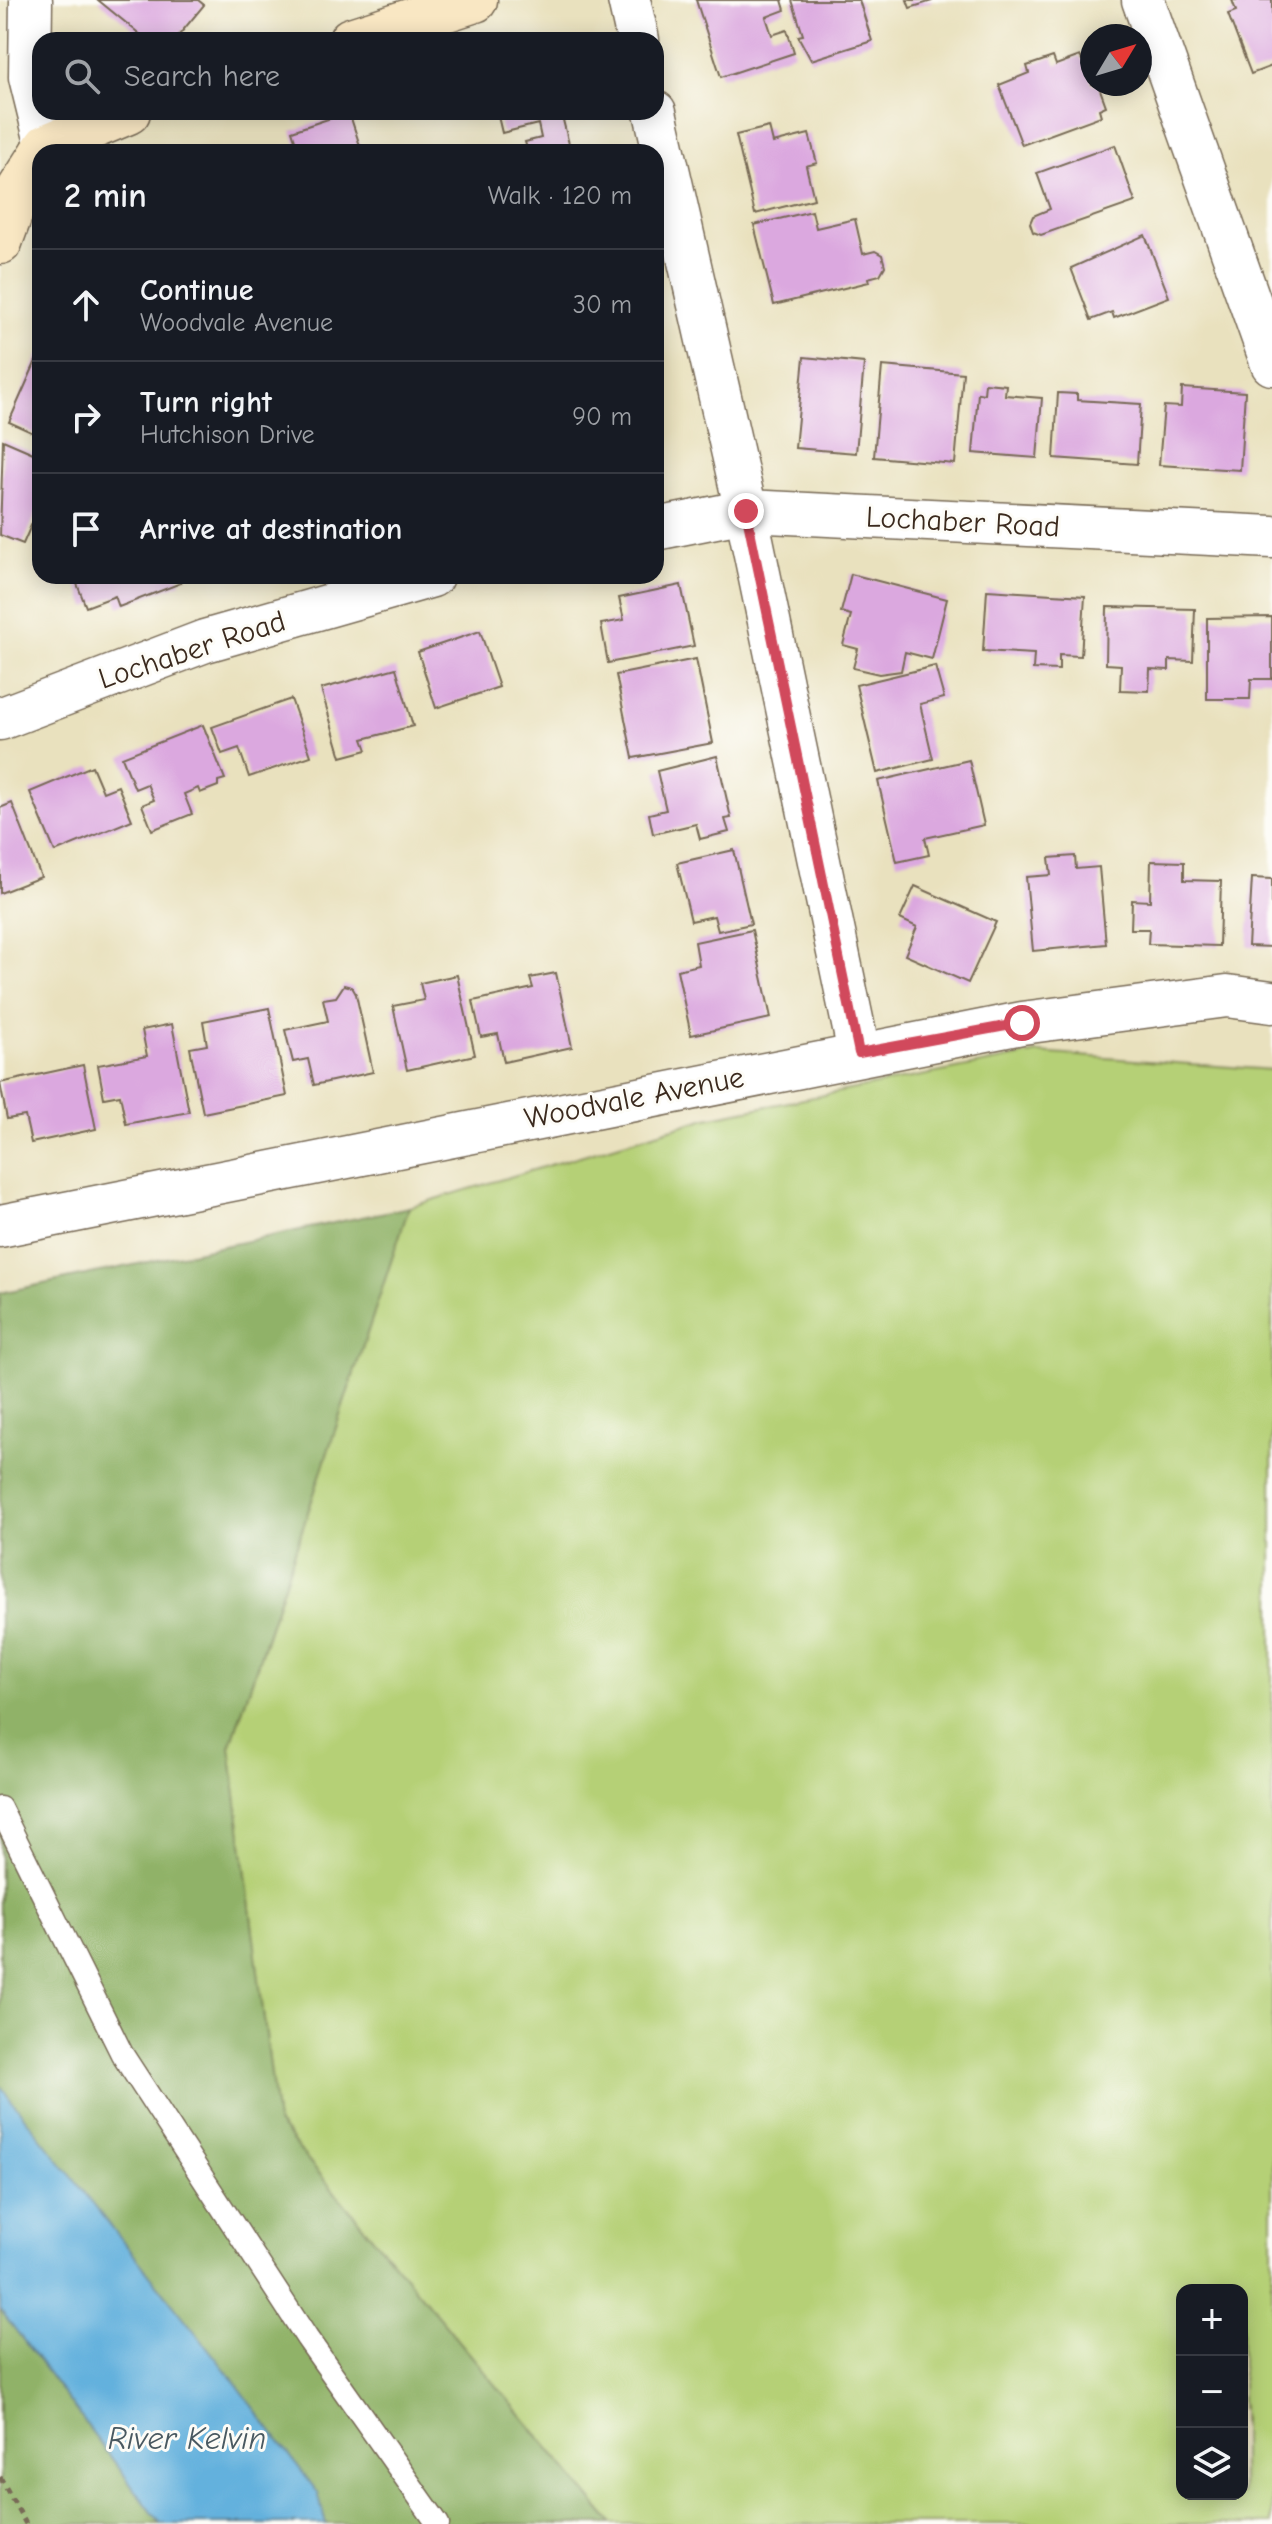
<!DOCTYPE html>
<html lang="en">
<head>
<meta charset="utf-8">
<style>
  :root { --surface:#171b24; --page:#242831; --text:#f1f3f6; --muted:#9ea1a6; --line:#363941 }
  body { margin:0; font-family:"Comic Neue",sans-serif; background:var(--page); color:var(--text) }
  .controls { position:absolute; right:24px; bottom:24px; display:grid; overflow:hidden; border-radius:16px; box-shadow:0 4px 20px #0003 }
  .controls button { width:72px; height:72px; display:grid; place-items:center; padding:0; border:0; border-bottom:2px solid var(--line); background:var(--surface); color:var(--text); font:40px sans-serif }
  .compass { position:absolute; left:1080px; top:24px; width:72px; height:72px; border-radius:50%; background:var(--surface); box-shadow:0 4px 20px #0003; rotate:52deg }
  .stop { position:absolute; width:24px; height:24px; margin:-18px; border:6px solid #d1495b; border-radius:50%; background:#fff }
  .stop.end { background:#d1495b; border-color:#fff; box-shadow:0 2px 8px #0008 }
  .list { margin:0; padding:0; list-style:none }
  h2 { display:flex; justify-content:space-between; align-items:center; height:104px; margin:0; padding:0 32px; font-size:34px }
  h2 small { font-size:26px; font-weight:400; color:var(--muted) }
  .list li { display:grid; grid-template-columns:52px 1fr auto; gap:24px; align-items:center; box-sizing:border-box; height:112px; padding:0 32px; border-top:2px solid var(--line) }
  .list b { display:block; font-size:30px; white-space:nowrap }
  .list p { margin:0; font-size:26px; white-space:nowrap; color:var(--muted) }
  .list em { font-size:26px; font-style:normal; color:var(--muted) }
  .icon { flex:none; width:44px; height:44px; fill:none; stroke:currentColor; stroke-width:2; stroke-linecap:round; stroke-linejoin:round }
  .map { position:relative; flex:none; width:1272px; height:2524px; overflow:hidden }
  .search { position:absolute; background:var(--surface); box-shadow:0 4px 20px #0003; left:32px; top:32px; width:632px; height:88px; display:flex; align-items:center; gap:20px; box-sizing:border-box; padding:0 28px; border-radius:24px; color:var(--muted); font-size:30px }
  .panel { position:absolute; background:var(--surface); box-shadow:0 4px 20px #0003; left:32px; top:144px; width:632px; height:440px; border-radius:24px }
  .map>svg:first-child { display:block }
  .green { fill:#b5d076; stroke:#787d4a; stroke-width:2; fill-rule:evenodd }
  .forest { fill:#90b267; stroke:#666e42; stroke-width:2 }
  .water { fill:#63b1dd; stroke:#4f6e7e; stroke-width:2 }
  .building { fill:#dba8df }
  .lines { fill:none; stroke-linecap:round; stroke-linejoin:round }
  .lane-casing { stroke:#786a56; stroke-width:25 }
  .street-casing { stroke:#786a56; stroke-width:45 }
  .secondary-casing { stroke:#786a56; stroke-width:47 }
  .path { stroke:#786a56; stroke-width:5; stroke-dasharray:6 6; stroke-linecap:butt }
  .lane { stroke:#fff; stroke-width:22 }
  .street { stroke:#fff; stroke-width:42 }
  .secondary { stroke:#f9e7c3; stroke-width:44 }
  .route { stroke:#d1495b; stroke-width:10 }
  .labels { text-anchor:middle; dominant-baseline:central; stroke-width:6; stroke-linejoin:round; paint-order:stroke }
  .street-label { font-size:30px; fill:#3b2a1e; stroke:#fdfcf7 }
  .water-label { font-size:32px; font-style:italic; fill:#495961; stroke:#fdfcf7 }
</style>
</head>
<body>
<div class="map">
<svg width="1272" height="2524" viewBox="0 0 1272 2524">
  <rect width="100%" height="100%" fill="#fdfcf7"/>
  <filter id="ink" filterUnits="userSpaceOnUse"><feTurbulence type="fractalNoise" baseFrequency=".0125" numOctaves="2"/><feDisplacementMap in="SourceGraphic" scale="16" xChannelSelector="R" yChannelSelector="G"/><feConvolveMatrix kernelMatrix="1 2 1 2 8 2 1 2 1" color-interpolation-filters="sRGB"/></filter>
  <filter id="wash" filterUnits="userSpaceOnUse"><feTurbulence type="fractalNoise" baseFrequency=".006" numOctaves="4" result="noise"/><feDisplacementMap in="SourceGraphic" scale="32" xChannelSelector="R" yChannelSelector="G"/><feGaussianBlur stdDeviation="1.8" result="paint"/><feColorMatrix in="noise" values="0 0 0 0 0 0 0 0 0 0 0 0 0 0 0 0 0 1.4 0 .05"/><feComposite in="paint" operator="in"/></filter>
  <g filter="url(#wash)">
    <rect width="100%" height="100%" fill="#e9e1be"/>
    <path class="green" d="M1038,1053L1272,1070V2524H612L277,2123L230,1748L409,1207L707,1118ZM1182,2290H1242V2494H1182Z"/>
    <g class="forest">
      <polygon points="409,1207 230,1747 277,2123 612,2524 326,2524 317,2493 0,2086 0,1293"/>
      <polygon points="0,2309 161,2524 0,2524"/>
    </g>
    <polygon class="water" points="0,2086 238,2386 318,2493 326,2524 161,2524 0,2309"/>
    <g id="blocks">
      <g class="building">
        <polygon points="98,0 198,0 204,5 175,40 147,40"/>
        <polygon points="696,0 782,0 785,10 766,17 772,35 787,30 794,53 721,77"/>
        <polygon points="792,0 859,0 872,41 811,60 798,36 803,35"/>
        <polygon points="907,0 932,0 932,1 910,8"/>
        <polygon points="1232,0 1272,0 1272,66 1251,74 1228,14 1236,11"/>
        <polygon points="1080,56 1082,60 1088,58 1092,84 1098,84 1106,106 1099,109 1101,116 1022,145 999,85 1029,73 1027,66 1053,57 1056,65"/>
        <polygon points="349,112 362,152 299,152 292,131"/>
        <polygon points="497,112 561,112 571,152 528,152 525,142 541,138 538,124 502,133"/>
        <polygon points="769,127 773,143 809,134 817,163 806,166 814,199 755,214 736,135"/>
        <polygon points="1115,145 1135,202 1041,235 1033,232 1030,223 1033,216 1050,209 1037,173"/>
        <polygon points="812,211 816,228 855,219 863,254 875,251 882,255 885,266 880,275 868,278 869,282 774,305 754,225"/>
        <polygon points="1145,235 1169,297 1114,318 1112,312 1091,320 1071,268"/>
        <polygon points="40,352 40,436 9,422"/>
        <polygon points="804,357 864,363 856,453 795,448"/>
        <polygon points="882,366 963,373 955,464 874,457"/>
        <polygon points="985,383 1006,385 1005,395 1042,398 1037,458 973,453 978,393 984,394"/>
        <polygon points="1182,388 1245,392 1240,470 1159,465 1164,406 1181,407"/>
        <polygon points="1058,393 1077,394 1077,400 1141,404 1137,464 1054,458"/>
        <polygon points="3,440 40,456 40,505 23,544 0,535"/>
        <polygon points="851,574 947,599 932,659 905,652 901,671 879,674 853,668 858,649 843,645 851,615 841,612"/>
        <polygon points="74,576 179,576 181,583 119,607 115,596 86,607"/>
        <polygon points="681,585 694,646 608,663 601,624 624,620 619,598"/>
        <polygon points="987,590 1085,596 1081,656 1059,655 1059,670 1033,669 1034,654 983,651"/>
        <polygon points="1107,607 1195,609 1193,661 1169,660 1169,670 1150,669 1149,691 1120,690 1121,665 1106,664"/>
        <polygon points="1272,617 1272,679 1251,679 1250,699 1207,699 1207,618"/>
        <polygon points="480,631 499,687 436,708 418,652"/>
        <polygon points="696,659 713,743 633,758 616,675"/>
        <polygon points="935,666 944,698 920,704 933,759 877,773 856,685"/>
        <polygon points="396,668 413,726 363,739 367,750 341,757 321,689"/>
        <polygon points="291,699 311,756 249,777 239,748 222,754 212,727"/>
        <polygon points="203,725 225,779 218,781 218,786 200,793 198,788 184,794 192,814 152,830 142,805 154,800 147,784 135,789 122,757"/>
        <polygon points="717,756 731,818 725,819 729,832 700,839 696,824 653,834 649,814 666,810 657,771"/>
        <polygon points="969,760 984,825 925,838 929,855 897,862 878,781"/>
        <polygon points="92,766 103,792 118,786 132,820 55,852 30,792"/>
        <polygon points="12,803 41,877 0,893 0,808"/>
        <polygon points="734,850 751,924 718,931 714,916 691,921 677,863"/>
        <polygon points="1075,856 1076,869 1099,867 1106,944 1033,951 1026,877 1051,875 1049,858"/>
        <polygon points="1151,861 1184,862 1184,880 1221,881 1219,946 1148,944 1149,929 1131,929 1132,900 1150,901"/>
        <polygon points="1252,878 1272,879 1272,947 1248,946"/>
        <polygon points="915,886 996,922 968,983 905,955 917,927 900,919"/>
        <polygon points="752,930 771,1018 691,1035 677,970 699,965 695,942"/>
        <polygon points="556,973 572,1047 504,1062 498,1034 481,1037 473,1001 533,988 530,978"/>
        <polygon points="457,975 475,1055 407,1070 393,1006 424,1000 420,983"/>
        <polygon points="344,985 352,987 356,994 373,1072 314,1085 308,1059 293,1062 285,1030 328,1021 323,999 336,997"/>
        <polygon points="269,1008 287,1096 203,1113 190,1048 207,1045 203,1021"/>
        <polygon points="172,1024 189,1112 126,1124 120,1095 104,1098 98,1065 147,1056 142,1030"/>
        <polygon points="83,1065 96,1129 31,1143 25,1116 7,1119 0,1083"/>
      </g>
    </g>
  </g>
  <g filter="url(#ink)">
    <use href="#blocks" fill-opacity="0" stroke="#786a56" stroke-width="2"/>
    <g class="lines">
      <g class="lane-casing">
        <polyline id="lane" points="0,1808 122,2054 307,2338 438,2524"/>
      </g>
      <g class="street-casing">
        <g id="street">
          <polyline points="31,0 30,77 47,146"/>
          <polyline points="629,0 638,40"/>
          <polyline points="1143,0 1272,364"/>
          <polyline points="655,112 746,511 859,1053"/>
          <polyline points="656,529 746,511 1272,537"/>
          <polyline points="0,719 205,641 432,576"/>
          <polyline points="0,1226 1022,1023 1227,996 1272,1002"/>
        </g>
      </g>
      <g class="secondary-casing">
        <g id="secondary">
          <polyline points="351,40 475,0"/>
          <polyline points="43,152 47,146 128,112"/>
          <polyline points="0,242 19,190 40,157"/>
        </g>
      </g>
      <polyline class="path" points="0,2477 26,2524"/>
      <use href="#lane" class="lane"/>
      <use href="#street" class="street"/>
      <use href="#secondary" class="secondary"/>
    </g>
  </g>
  <g class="lines" filter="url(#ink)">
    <polyline class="route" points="746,511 859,1053 1022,1023"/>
  </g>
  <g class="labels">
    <g class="street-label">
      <text transform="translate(963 522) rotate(3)">Lochaber Road</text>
      <text transform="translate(192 650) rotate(-18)">Lochaber Road</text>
      <text transform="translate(634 1098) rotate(-11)">Woodvale Avenue</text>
    </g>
    <g class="water-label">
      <text x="187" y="2438">River Kelvin</text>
    </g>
  </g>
</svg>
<div class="controls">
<button>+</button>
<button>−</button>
<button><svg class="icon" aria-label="layers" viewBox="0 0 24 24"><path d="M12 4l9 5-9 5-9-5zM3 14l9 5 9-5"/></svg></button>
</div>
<svg class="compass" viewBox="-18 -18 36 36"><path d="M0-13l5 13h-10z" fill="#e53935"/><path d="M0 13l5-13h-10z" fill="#9ea1a6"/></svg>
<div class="stop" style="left:1022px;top:1023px"></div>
<div class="stop end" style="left:746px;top:511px"></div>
<div class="search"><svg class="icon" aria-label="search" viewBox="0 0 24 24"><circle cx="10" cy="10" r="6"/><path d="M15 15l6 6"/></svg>Search here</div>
<section class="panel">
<h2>2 min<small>Walk · 120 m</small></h2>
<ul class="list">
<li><svg class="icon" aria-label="ahead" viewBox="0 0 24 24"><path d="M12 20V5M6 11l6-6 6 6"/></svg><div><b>Continue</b><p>Woodvale Avenue</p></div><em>30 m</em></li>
<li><svg class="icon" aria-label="right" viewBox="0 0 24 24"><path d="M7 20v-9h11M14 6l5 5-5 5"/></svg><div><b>Turn right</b><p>Hutchison Drive</p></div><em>90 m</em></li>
<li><svg class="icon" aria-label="arrive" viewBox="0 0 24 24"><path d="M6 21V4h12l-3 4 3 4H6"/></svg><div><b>Arrive at destination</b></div></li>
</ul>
</section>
</div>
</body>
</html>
